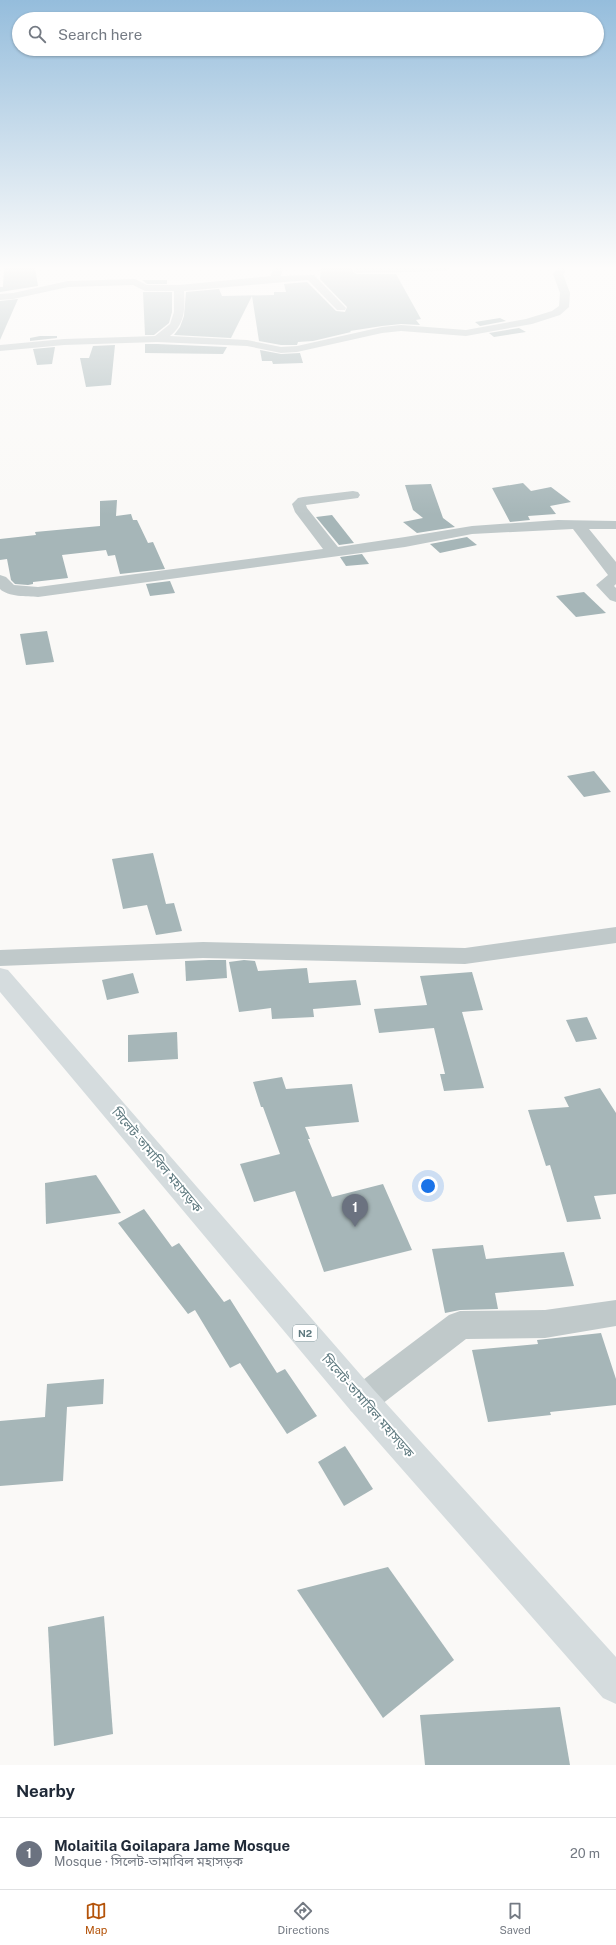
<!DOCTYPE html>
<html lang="en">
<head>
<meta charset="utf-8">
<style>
  :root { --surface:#fff; --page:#f2f2f3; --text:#1f2937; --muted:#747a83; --line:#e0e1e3; --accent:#b45309 }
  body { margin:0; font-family:"Public Sans","Noto Sans Bengali",sans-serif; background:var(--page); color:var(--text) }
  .you { position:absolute; left:428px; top:1186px; width:14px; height:14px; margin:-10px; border:3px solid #fff; border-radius:50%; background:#1a73e8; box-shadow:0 0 0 6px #1a73e833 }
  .badge { display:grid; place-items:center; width:26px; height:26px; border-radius:50%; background:var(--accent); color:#fff; font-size:13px; font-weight:700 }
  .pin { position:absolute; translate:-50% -33px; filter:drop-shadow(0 1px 2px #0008) }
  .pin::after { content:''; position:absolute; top:21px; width:14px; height:12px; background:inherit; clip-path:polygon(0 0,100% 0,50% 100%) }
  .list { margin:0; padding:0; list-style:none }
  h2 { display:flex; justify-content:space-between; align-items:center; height:52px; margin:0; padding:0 16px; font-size:17px }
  h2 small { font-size:13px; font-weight:400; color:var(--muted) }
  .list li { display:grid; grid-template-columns:26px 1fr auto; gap:12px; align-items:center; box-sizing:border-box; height:72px; padding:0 16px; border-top:1px solid var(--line) }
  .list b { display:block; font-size:15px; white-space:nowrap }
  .list p { margin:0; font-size:13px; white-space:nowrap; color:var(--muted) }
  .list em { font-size:13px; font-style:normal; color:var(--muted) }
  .icon { flex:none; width:22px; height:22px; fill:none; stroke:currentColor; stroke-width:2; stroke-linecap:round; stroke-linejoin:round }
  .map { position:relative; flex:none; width:616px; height:1765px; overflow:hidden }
  .search { position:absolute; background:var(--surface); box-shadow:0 1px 3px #0004; left:12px; right:12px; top:12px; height:44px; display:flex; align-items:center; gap:10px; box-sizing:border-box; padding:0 14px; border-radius:22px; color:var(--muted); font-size:15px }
  .sheet { height:124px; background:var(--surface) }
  nav { display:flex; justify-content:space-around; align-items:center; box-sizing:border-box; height:56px; border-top:1px solid var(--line); background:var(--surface); font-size:11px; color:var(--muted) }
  nav a { display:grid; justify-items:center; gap:2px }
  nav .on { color:var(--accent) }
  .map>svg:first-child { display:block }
  .building { fill:#a6b6b8 }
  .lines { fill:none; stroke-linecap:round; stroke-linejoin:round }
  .minor { fill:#c0c9ca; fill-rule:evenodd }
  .trunk { fill:#d5dcde; fill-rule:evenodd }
  .labels { text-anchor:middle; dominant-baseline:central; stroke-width:4; stroke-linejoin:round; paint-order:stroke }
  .shield { fill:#fff; stroke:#8ea1a5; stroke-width:1 }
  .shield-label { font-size:10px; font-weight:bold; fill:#5e797f }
  .near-street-label { font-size:13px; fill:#5e797f; stroke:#fff }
</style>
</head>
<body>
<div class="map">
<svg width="616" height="1765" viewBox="0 0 616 1765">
  <rect width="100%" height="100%" fill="#faf9f7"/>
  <g class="building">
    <polygon points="4,268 35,268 38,286 0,292 0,287 3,287"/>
    <polygon points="321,268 352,268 353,272 357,274 396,274 421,319 416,320 420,325 401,324 382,326 350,331 351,332 313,341 298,342 297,345 281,345 259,341 252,296 231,338 174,335 180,327 184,316 186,292 219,289 222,296 274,295 274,292 286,292 284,284 307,282 336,311 345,312 347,307 320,279"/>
    <polygon points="142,280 167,280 167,284 147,284"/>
    <polygon points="143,292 172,292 172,312 169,323 154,335 145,335"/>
    <polygon points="18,299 0,340 0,301"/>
    <polygon points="500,318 506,321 480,326 475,322"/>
    <polygon points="519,328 526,332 494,337 489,333"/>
    <polygon points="40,336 57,336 57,338 30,341 30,338"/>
    <polygon points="145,344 157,344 227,347 223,354 145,353"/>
    <polygon points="115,345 111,385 86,387 80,358 89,358 93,346"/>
    <polygon points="55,347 52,364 37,365 33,349"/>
    <polygon points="260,350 281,354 300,353 303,363 273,364 272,361 262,361"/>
    <polygon points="523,483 531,491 551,487 571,502 550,506 556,514 528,516 530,520 510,522 492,488"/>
    <polygon points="431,484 443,518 455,527 417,533 403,522 423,518 413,510 405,485"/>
    <polygon points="117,500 116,516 131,514 133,520 137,520 148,543 153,542 165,569 120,574 115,555 108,556 106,550 62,555 68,578 33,582 33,584 28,585 15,584 11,580 7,559 0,560 0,539 36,535 35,532 100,526 100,501"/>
    <polygon points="332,515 354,543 339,545 316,517"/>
    <polygon points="467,537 477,545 440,553 430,544"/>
    <polygon points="362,554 369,564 346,566 340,557"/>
    <polygon points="170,581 175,593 150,596 146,584"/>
    <polygon points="584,592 606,613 576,617 556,596"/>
    <polygon points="47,631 54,662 26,665 20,634"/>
    <polygon points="594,771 611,792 584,797 567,776"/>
    <polygon points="153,853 166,904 174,903 182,931 156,935 147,905 123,909 112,859"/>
    <polygon points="209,960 226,960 227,978 186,981 185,961"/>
    <polygon points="244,960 255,961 258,971 307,968 309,983 356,980 361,1005 313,1009 314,1017 272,1019 271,1008 239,1012 229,962"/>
    <polygon points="472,972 483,1010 462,1012 484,1088 444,1091 440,1074 445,1074 434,1028 379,1033 374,1009 427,1005 420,976"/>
    <polygon points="133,973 139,993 107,1000 102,980"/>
    <polygon points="587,1017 597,1039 576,1042 566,1020"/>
    <polygon points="177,1032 178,1059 128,1062 128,1035"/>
    <polygon points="282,1077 286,1089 352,1084 359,1122 305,1127 310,1139 308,1139 332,1197 383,1184 412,1250 324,1272 295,1191 254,1202 240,1164 280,1154 263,1107 261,1107 253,1082"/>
    <polygon points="600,1088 616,1113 616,1194 594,1196 601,1219 567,1222 550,1165 546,1166 528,1110 569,1107 564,1097"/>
    <polygon points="96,1175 121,1213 46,1224 45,1183"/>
    <polygon points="144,1209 172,1247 179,1243 224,1302 230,1299 277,1373 285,1369 317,1416 287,1434 240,1363 230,1368 195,1310 188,1314 118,1223"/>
    <polygon points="483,1245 486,1259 564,1252 574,1286 495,1293 498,1309 460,1310 445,1313 432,1249"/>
    <polygon points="601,1333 616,1379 616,1405 550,1412 551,1415 488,1422 472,1350 538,1344 537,1340"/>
    <polygon points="104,1379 103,1404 67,1407 63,1481 0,1486 0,1421 45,1417 47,1384"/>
    <polygon points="345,1446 373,1489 344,1506 318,1462"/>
    <polygon points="388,1567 454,1660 383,1718 297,1590"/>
    <polygon points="104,1616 113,1734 54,1746 48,1627"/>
    <polygon points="560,1707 570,1765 425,1765 420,1715"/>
  </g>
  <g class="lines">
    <g class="minor">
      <path d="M273,268H283L281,276L314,275L346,308L345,310H337L308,280L184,291C185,309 185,324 170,336L247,340L281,347L297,346L382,327L401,325L466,330L526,319L552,311L559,306L560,293L553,274L557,268H567L563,274L570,293L569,307L560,315L532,324L466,336L401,331L382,333L297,352L281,353L247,346L157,342L64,345L0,351V345L64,339L155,336L170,324L174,312V291H145L133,285L68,287L13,299L0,300V294L13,293L68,281L135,279L147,285H179L271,276Z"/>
      <polygon points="353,268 451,268 446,271 357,273 354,272"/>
      <path d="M353,491L358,492L360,495L358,498L306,505L307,508L338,547L405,537L472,526L558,520L616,521V529H589L616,562V584L614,586L616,588V602L610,600L596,585L608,575L573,529L472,534L405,547L38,597C27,596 8,597 0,589V575L6,577L14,585L38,587L323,549L295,512L292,504L298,498L303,497Z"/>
      <polygon points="616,927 616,943 465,964 203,958 0,966 0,950 203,942 465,948"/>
      <polygon points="616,1300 616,1326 545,1338 466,1339 373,1411 362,1415 351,1411 346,1400 351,1389 449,1315 460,1311 545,1310"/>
    </g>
    <polygon class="trunk" points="0,968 8,970 373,1389 616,1657 616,1704 603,1698 351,1411 0,992"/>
  </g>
  <linearGradient id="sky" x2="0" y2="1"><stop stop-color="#95bddc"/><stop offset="0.52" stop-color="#fdfcfb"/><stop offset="1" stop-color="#fdfcfb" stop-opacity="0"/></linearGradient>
  <rect width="616" height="515" fill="url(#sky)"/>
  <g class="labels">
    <rect class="shield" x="293" y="1325" width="24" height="16" rx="3"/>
    <g class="shield-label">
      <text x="305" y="1333">N2</text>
    </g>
    <g class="near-street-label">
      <text transform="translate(157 1160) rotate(50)">সিলেট-তামাবিল মহাসড়ক</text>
      <text transform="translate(368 1406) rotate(49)">সিলেট-তামাবিল মহাসড়ক</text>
    </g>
  </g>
</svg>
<div class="you"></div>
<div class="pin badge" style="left:355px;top:1227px;background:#6b7280">1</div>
<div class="search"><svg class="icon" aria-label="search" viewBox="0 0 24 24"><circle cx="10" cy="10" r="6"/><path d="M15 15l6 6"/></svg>Search here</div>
</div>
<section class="sheet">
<h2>Nearby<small></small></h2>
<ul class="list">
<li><span class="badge" style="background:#6b7280">1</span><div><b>Molaitila Goilapara Jame Mosque</b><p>Mosque · সিলেট-তামাবিল মহাসড়ক</p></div><em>20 m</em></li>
</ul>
</section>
<nav>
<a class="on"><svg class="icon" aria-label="map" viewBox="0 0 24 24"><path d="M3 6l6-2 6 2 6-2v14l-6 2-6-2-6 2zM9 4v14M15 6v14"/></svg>Map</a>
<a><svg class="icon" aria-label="directions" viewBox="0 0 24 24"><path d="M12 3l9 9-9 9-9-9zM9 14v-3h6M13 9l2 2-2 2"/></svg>Directions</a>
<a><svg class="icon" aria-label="saved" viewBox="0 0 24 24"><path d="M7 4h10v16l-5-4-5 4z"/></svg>Saved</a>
</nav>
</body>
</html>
